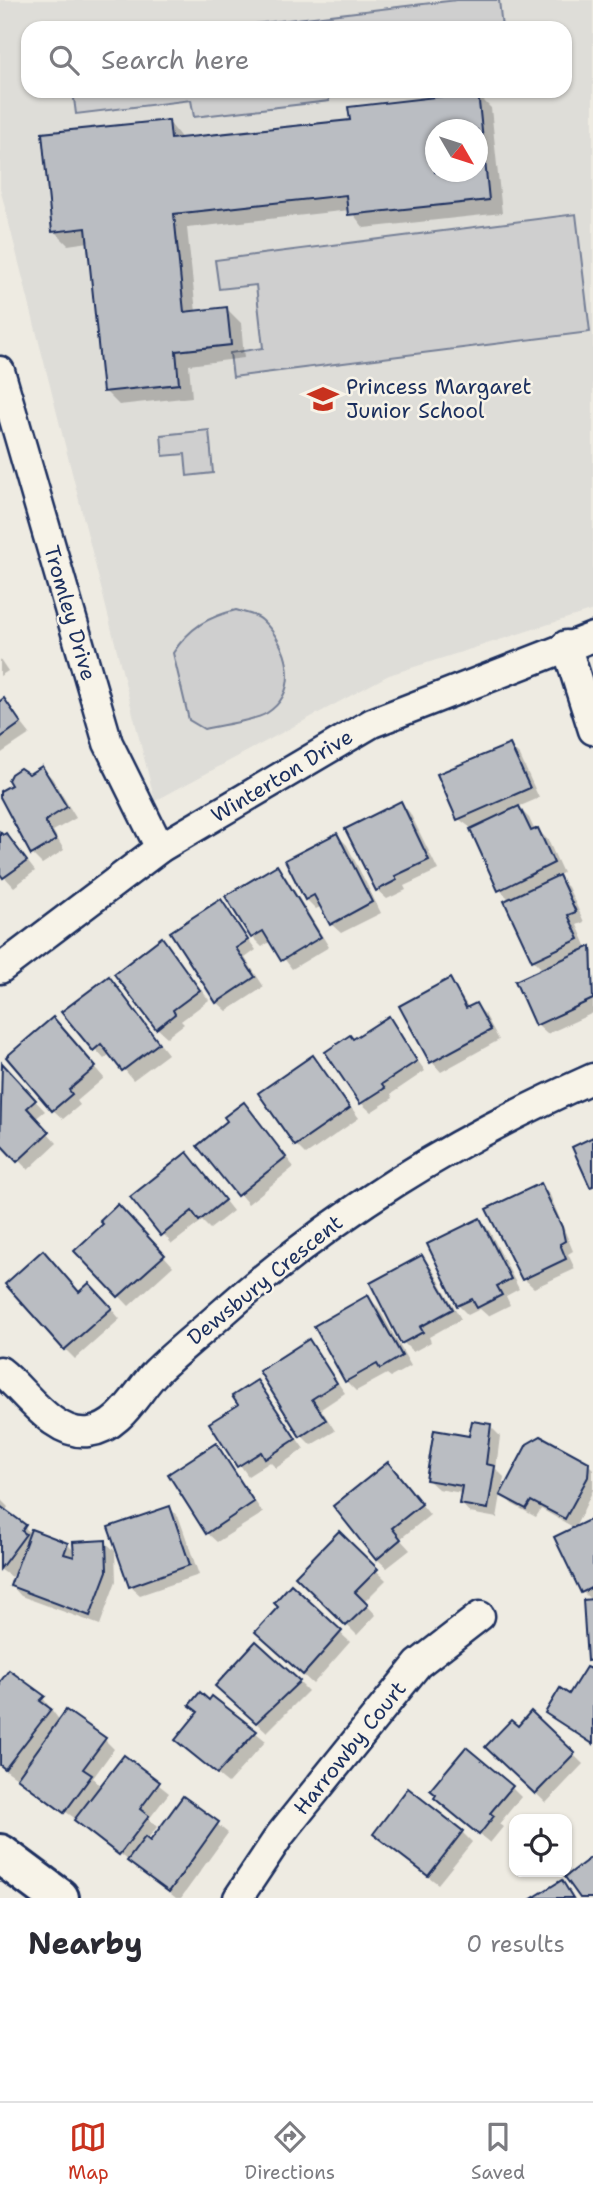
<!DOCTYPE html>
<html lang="en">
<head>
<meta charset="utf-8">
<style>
  :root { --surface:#fff; --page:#f7f7f7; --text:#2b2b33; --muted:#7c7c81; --line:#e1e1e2; --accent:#c8321e }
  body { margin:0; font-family:"Shantell Sans",sans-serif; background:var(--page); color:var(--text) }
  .controls { position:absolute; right:21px; bottom:21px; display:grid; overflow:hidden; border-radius:14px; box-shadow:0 2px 5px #0004 }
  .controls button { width:63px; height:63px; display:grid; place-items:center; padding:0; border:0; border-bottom:2px solid var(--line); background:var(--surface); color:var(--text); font:35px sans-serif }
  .compass { position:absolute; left:425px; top:119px; width:63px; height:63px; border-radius:50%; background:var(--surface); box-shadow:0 2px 5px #0004; rotate:129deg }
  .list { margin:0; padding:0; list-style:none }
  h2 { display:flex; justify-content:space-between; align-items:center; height:91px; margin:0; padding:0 28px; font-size:30px }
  h2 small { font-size:23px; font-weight:400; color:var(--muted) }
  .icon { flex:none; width:38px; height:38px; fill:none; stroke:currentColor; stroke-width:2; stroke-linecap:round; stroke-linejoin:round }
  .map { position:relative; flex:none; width:593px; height:1898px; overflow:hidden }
  .search { position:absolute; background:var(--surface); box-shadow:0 2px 5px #0004; left:21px; right:21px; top:21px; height:77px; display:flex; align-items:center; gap:18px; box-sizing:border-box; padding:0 24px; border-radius:21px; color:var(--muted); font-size:26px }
  .sheet { height:203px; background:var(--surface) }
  nav { display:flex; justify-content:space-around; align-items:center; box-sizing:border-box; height:98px; border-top:2px solid var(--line); background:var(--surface); font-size:19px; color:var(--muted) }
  nav a { display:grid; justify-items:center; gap:4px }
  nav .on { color:var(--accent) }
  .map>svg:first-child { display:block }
  .built { fill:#deddd8; fill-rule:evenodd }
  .green { fill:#cfcfcf; stroke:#757f96; stroke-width:2 }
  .shadow { fill:#0003; fill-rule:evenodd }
  .building { fill:#babdc2; stroke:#1b2f5e; stroke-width:2; fill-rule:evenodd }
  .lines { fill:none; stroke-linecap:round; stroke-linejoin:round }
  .street-casing { stroke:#1b2f5e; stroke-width:33 }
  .secondary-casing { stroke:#1b2f5e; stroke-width:44 }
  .street { stroke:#f7f3e8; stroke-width:28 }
  .secondary { stroke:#f7f3e8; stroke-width:38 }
  .labels { text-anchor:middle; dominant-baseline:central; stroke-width:5; stroke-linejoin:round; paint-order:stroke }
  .poi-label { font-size:21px; fill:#1b2f5e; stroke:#f7f3e8; text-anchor:start }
  .street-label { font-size:21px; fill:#1b2f5e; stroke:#f7f3e8 }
</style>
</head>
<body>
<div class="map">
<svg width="593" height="1898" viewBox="0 0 593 1898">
  <rect width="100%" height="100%" fill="#eeebe2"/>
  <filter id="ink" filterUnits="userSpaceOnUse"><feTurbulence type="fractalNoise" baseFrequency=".0143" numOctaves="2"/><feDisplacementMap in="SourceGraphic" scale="14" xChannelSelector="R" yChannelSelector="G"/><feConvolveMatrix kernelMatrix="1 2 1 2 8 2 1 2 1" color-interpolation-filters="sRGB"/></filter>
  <g filter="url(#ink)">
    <path class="built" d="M0,0H593V610L389,675L155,801L0,188ZM28,28H565V91H28ZM435,130H477V172H435Z"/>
    <g class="green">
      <polygon points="457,0 499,0 502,28 221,28"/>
      <polygon points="73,91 328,91 329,101 194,117 191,100 76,114"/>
      <polygon points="576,214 590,332 233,377 230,353 263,348 256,285 219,289 215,260"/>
      <polygon points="209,430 213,473 187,476 185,454 163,456 161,435"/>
      <path d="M236,610C244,613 256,614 262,620C288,644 302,690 267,713C255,721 220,725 204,729L189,720L173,653C190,627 208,617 236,610Z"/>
    </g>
    <g class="shadow">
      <path d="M477,94L491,108L502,213L364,228L350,210L187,228L196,312L227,309L241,323L244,358L189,365L192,397L119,405L105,391L89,242L68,245L54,231L168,121L183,140L352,121ZM435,130H477V172H435Z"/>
      <polygon points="0,659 8,671 0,676"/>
      <polygon points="4,701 30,734 0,754 0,703"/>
      <polygon points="510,746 520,756 539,798 518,807 529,818 535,831 538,830 548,840 563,873 557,876 568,887 584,922 577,925 588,950 593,951 593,1013 547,1034 537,1025 543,970 533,960 510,900 500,890 471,828 459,819 439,775"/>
      <polygon points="42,768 52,778 76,818 53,831 64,850 42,864 32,854 0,794"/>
      <polygon points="401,803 410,813 438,870 404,886 406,890 387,899 377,890"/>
      <polygon points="0,831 15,845 35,871 14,887 0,872"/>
      <polygon points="337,835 347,845 381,913 341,933 331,924 322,906 316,909 306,899"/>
      <polygon points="277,867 286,877 329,947 292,969 271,941 262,947 252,937"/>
      <polygon points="221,901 256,950 245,958 264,987 227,1011 217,1002"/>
      <polygon points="162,939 209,1000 181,1021 184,1024 167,1037 157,1028"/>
      <polygon points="109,978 168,1054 133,1080 111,1053 104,1059 63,1012"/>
      <polygon points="450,980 469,1008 475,1005 485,1014 499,1040 441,1072 432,1062"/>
      <polygon points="389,1019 425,1071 391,1094 393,1098 371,1112 361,1103 354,1041"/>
      <polygon points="62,1029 104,1078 77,1101 80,1105 63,1119 53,1110"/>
      <polygon points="313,1057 359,1118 306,1155 296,1145"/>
      <polygon points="2,1066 45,1111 35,1119 57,1143 28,1170 0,1141"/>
      <polygon points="244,1104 294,1167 248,1204 199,1146 230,1122"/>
      <polygon points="196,1164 233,1211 210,1229 202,1221 172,1244 132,1197"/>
      <polygon points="540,1185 550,1195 573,1251 568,1254 575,1269 534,1288 524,1279"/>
      <polygon points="128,1216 173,1266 129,1306 76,1251"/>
      <polygon points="479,1220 489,1230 519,1289 506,1296 510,1305 488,1316 480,1309 468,1315 458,1305"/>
      <polygon points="421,1257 431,1267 461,1319 429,1337 431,1342 413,1352 403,1342"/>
      <polygon points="80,1294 99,1295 120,1319 75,1359 65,1349"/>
      <polygon points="368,1298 378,1307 411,1366 391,1377 387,1374 356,1391 346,1381"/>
      <polygon points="308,1341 345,1393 321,1409 335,1431 311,1445 302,1436"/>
      <polygon points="257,1382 304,1449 276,1468 270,1462 248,1476 211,1424 240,1405"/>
      <polygon points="490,1426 500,1436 496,1469 504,1477 497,1518 470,1513 461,1503 462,1493 438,1489 428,1480 471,1438"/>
      <polygon points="216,1445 263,1513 217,1542 207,1533"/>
      <polygon points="588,1464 593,1469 593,1490 575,1528 541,1509 536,1517 512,1504 502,1494"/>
      <polygon points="397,1474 430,1515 400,1539 410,1550 387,1568 377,1559"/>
      <polygon points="0,1499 8,1507 5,1512 31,1533 67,1544 75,1552 105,1542 115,1551 116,1581 100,1625 21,1596 12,1586 17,1569 11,1577 0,1569"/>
      <polygon points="170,1508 179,1518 199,1575 140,1595 130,1586"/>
      <polygon points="593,1520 593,1664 589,1660 592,1601 583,1592"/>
      <polygon points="339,1534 386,1580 364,1602 376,1615 357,1635 297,1576"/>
      <polygon points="291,1587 350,1642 313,1684 267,1642"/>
      <polygon points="10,1672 43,1698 60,1721 105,1740 114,1749 93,1778 101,1787 124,1757 169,1793 149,1819 157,1827 146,1841 150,1844 184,1798 228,1833 181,1898 176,1898 76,1819 0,1766 0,1679 2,1681"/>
      <polygon points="593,1673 593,1746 547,1713 570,1696"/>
      <polygon points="299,1682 308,1691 267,1732 227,1696"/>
      <polygon points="212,1698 266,1741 228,1783 187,1750"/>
      <polygon points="532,1714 583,1764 546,1803 488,1747 518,1729"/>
      <polygon points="511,1787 521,1797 499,1824 503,1827 490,1843 446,1807"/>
      <polygon points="462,1832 472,1842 438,1884 385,1843"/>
    </g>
    <g class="building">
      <path d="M478,92L489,200L348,215L346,195L174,214L184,312L227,307L231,345L176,351L179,384L103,392L86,228L52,232L42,133L169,120L171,139L350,120L348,107ZM435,130H477V172H435Z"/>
      <polygon points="4,698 21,723 0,738 0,701"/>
      <polygon points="510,744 530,788 457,820 437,774"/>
      <polygon points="42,766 67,807 45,821 56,840 31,855 0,797 0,791 11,785 8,780 11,774 20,768 29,774"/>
      <polygon points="401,801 429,860 395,876 397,880 376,891 345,829"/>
      <polygon points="519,806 531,831 538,828 554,863 498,891 470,829"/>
      <polygon points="0,832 3,835 6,833 27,861 3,878 0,874"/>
      <polygon points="337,833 372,902 330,925 314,895 305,900 285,860"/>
      <polygon points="277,865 321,937 281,961 263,931 251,938 225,896"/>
      <polygon points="559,875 576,912 568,915 579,939 532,961 504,901"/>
      <polygon points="221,899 248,940 236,948 255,977 216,1003 170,932"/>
      <polygon points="162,937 200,990 173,1010 175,1014 156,1029 114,974"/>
      <polygon points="591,946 593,999 535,1026 515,981"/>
      <polygon points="109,976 159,1043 122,1071 101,1044 93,1051 61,1012"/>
      <polygon points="450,978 466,1008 476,1003 491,1030 430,1063 399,1006"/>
      <polygon points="389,1016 417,1061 382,1084 385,1088 360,1104 325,1052 350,1035 353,1039"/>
      <polygon points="53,1017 96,1067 69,1090 72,1094 52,1111 6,1057"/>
      <polygon points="313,1055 350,1108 295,1146 258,1093"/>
      <polygon points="2,1063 36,1100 27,1108 49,1132 17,1162 0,1144"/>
      <polygon points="244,1102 286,1157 237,1196 197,1146 227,1121 224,1117"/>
      <polygon points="593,1137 593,1186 590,1187 572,1147"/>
      <polygon points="187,1152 225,1200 199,1221 192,1211 161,1236 130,1197"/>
      <polygon points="541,1183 562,1227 565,1241 560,1244 566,1259 522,1280 486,1209"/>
      <polygon points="118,1204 165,1255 118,1297 74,1251 103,1224 100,1221"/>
      <polygon points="480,1218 511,1279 497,1286 502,1295 477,1308 472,1299 457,1306 427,1244"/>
      <polygon points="43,1250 79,1292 89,1283 112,1308 64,1350 5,1284"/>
      <polygon points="422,1255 453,1309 420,1327 423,1332 401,1344 370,1283"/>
      <polygon points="368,1295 402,1356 380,1369 377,1364 345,1382 314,1326"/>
      <polygon points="309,1339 337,1383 312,1399 326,1420 300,1437 259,1371"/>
      <polygon points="257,1380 296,1439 265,1459 261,1452 237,1467 209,1423 238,1405 232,1396"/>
      <polygon points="472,1421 491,1424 486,1464 495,1466 488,1509 459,1504 462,1486 426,1480 434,1430 469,1436"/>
      <polygon points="541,1436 589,1462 588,1477 565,1519 531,1501 526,1509 500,1495 527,1444"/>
      <polygon points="216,1443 254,1502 206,1534 168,1474"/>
      <polygon points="388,1462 422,1504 392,1528 401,1539 376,1560 333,1506"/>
      <polygon points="0,1506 26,1525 22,1531 26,1534 0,1569"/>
      <polygon points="170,1506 190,1565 129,1587 108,1527"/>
      <polygon points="593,1518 593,1587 581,1593 554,1537"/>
      <polygon points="31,1529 68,1543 64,1554 74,1557 73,1542 106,1540 107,1571 90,1616 10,1586"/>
      <polygon points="339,1531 378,1569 355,1592 368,1605 346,1626 295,1576"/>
      <polygon points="291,1584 342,1631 303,1675 255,1632 278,1607 274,1603"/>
      <polygon points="593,1599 593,1660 587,1661 583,1600"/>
      <polygon points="256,1641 300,1681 256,1723 215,1686"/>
      <polygon points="586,1667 593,1670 593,1744 545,1713 560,1688 569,1694"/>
      <polygon points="9,1670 45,1696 40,1701 51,1709 5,1769 0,1765 0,1682"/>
      <polygon points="200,1692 209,1700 212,1696 257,1731 217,1774 175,1740 198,1712 189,1705"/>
      <polygon points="66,1710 106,1738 83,1769 92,1775 64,1813 17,1778"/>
      <polygon points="531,1711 575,1753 535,1794 485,1747 511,1720 518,1726"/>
      <polygon points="466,1747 513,1786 490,1813 494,1816 479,1835 434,1798 436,1795 430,1790"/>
      <polygon points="124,1755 160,1782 140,1809 149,1816 119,1855 74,1820"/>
      <polygon points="408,1788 463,1831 428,1876 373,1834"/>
      <polygon points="183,1796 219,1822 169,1892 127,1861 145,1837 150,1841"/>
      <polygon points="593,1856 593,1898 580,1898 565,1877"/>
      <polygon points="562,1880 573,1898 533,1898"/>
    </g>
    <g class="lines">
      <g class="street-casing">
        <g id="street">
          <polyline points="0,371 108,743 160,848"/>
          <polyline points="566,645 593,730"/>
          <polyline points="0,969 160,848 372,723 593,637"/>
          <path d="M0,1371C25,1390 53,1437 89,1432C120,1428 136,1393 155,1373C175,1353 198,1335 219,1316C336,1212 450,1142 593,1078"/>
          <polyline points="238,1898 280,1835 418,1664 480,1616"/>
        </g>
      </g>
      <g class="secondary-casing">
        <polyline id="secondary" points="0,1854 59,1898"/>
      </g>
      <use href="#street" class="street"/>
      <use href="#secondary" class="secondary"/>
    </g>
  </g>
  <defs>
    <g id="school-bare" transform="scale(2.415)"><path d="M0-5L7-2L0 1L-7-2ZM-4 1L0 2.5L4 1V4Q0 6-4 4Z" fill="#c8321e" stroke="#f7f3e8" stroke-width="2.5" paint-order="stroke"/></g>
  </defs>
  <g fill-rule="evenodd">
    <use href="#school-bare" x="323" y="399"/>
  </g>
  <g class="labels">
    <g class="poi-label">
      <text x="346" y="387">Princess Margaret<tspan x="346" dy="24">Junior School</tspan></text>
    </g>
    <g class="street-label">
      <text transform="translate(70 613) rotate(74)">Tromley Drive</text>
      <text transform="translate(282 776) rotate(-31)">Winterton Drive</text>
      <text transform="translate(265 1280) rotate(-39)">Dewsbury Crescent</text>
      <text transform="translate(350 1748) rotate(-51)">Harrowby Court</text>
    </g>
  </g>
</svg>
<div class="controls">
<button><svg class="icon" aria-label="locate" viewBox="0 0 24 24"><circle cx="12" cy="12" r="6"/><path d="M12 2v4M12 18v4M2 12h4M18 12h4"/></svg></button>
</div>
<svg class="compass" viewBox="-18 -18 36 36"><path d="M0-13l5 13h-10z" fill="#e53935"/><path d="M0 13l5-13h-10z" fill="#7c7c81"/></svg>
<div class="search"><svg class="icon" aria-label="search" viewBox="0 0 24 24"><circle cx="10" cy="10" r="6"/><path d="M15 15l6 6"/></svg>Search here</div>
</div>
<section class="sheet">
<h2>Nearby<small>0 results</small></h2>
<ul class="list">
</ul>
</section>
<nav>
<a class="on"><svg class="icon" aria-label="map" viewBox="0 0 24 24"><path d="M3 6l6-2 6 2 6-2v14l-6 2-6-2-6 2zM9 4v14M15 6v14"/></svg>Map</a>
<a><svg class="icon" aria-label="directions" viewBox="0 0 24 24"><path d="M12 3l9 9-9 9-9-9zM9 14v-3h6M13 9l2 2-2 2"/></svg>Directions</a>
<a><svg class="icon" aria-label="saved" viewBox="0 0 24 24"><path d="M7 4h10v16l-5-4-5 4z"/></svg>Saved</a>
</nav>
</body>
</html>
